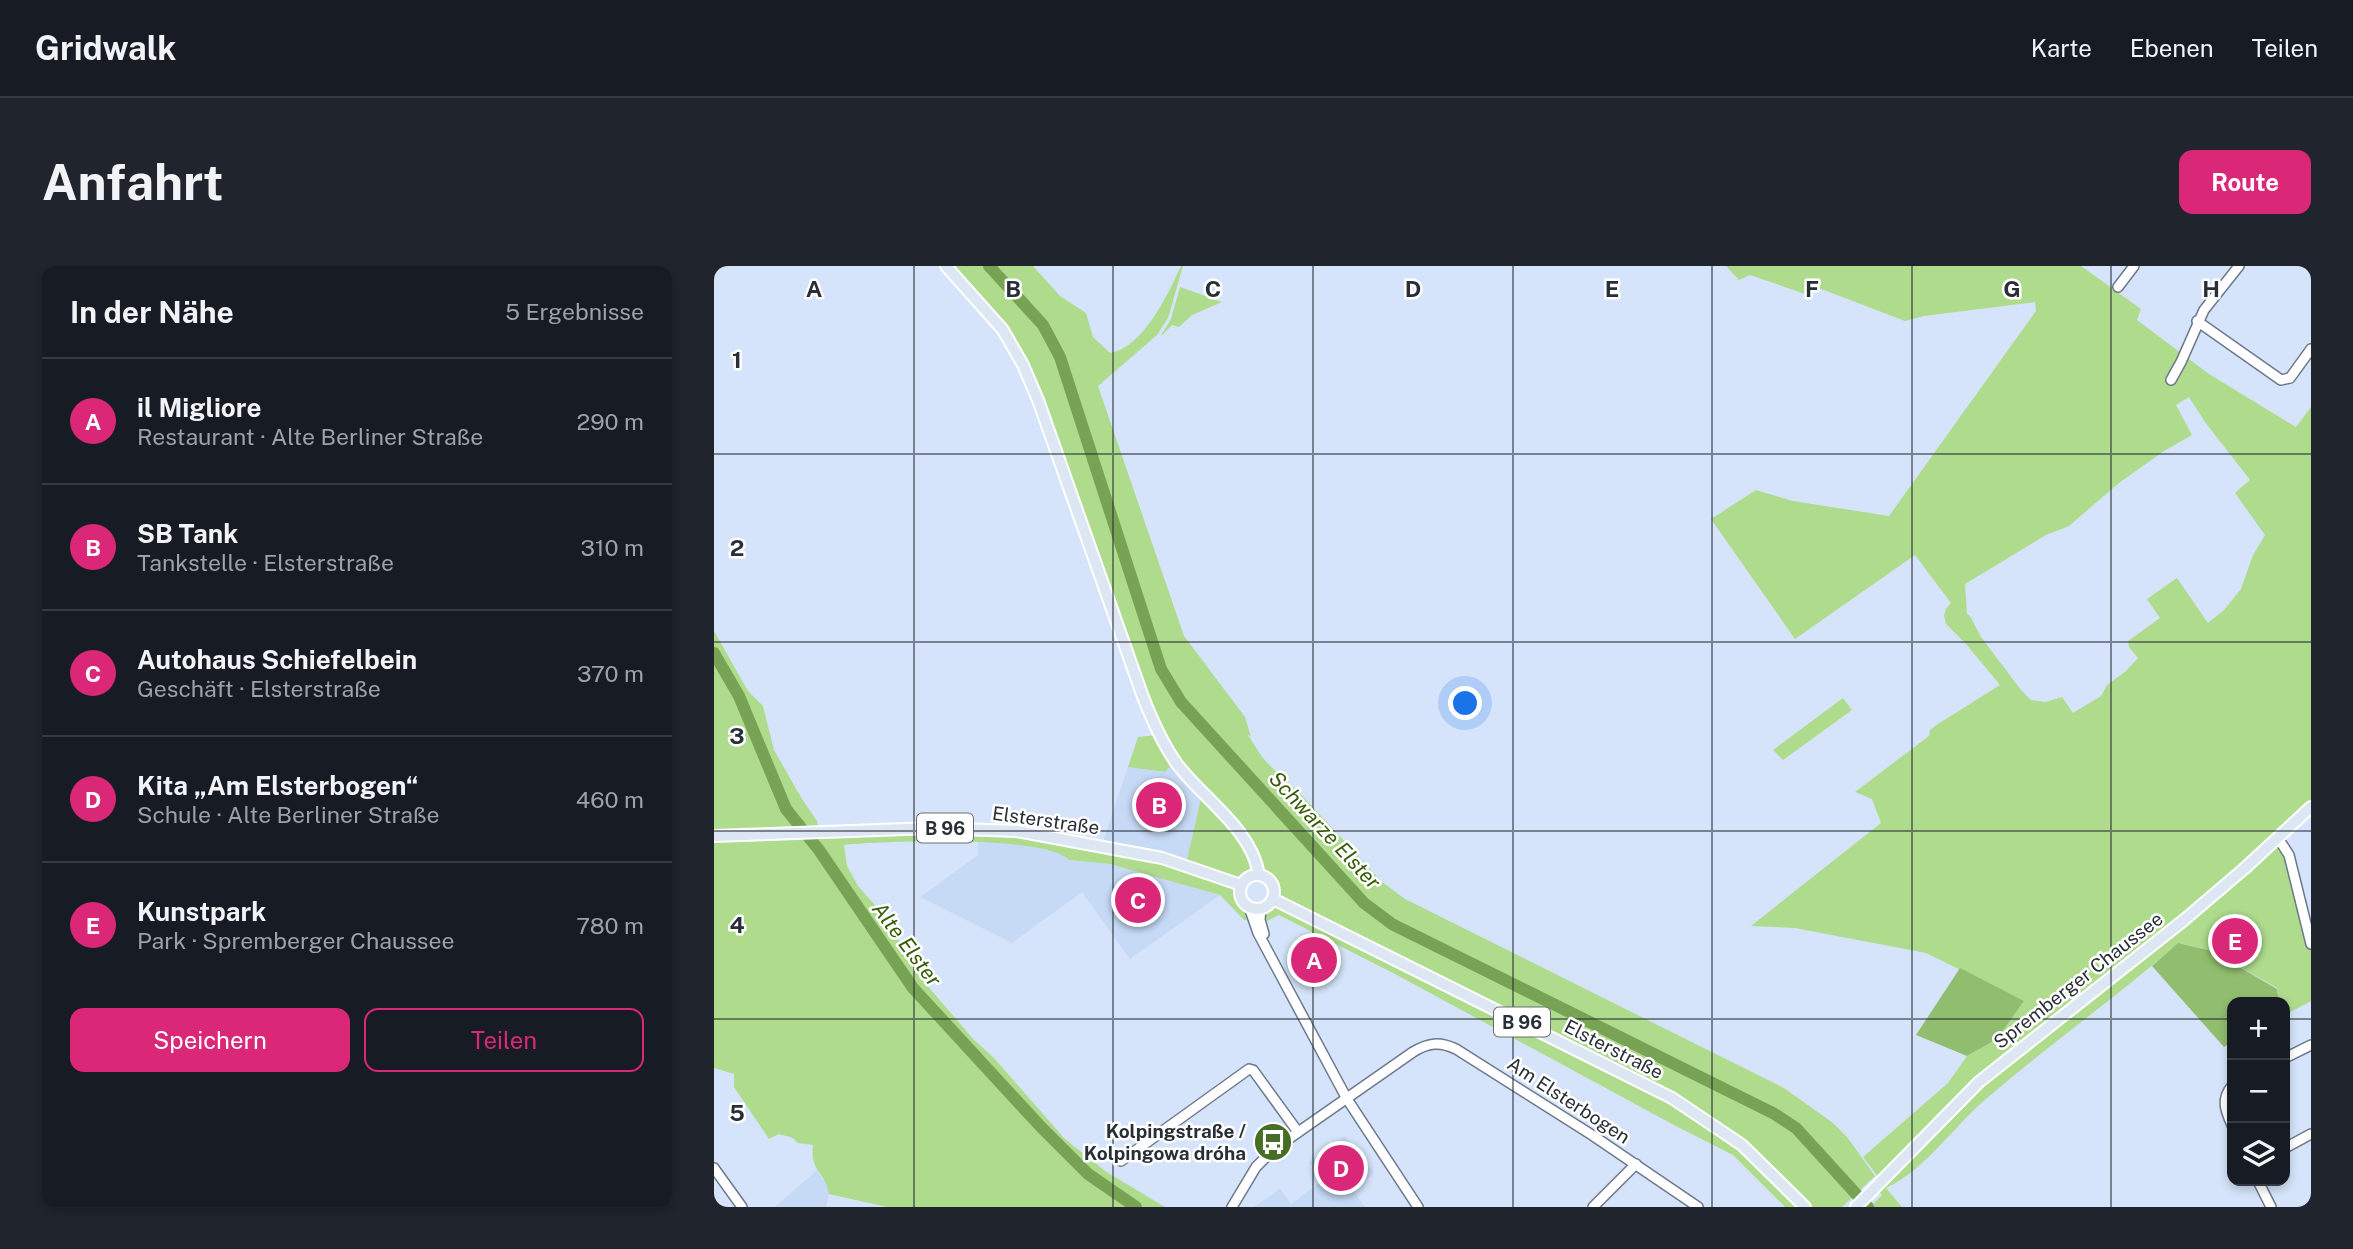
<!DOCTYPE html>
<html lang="de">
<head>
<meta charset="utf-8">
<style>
  :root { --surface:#171b24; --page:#20242c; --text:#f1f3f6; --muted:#9ea1a6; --line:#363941; --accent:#db2777 }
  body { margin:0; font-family:"Public Sans",sans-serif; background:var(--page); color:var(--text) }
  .controls { position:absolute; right:21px; bottom:21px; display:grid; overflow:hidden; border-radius:14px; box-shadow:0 4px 10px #0003 }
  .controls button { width:63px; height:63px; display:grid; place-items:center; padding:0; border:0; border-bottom:2px solid var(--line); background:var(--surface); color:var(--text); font:35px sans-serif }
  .you { position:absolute; left:752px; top:438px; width:24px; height:24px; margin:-18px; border:5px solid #fff; border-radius:50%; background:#1a73e8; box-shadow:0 0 0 10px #1a73e833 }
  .badge { display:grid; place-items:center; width:46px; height:46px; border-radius:50%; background:var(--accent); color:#fff; font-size:23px; font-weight:700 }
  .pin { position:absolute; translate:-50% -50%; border:4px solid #fff; box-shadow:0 2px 7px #0006 }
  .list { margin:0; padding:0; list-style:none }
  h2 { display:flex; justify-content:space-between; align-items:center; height:91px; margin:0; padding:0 28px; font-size:30px }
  h2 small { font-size:23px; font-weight:400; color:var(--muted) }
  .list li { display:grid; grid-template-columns:46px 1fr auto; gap:21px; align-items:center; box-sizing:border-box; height:126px; padding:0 28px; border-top:2px solid var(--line) }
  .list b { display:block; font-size:26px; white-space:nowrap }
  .list p { margin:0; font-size:23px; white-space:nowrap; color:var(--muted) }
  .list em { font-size:23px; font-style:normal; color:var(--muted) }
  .actions { display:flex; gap:14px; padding:21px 28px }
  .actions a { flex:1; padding:16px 0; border:2px solid var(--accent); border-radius:14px; text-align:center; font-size:24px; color:var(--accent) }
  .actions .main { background:var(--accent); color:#fff }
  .icon { flex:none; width:38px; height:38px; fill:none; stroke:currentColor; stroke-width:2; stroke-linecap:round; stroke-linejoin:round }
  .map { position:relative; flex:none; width:1597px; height:941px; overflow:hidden; border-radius:14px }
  header { display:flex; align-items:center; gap:42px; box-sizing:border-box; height:98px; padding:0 35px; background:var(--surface); border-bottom:2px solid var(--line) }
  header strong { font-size:33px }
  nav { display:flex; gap:38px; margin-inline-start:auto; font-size:24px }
  .intro { display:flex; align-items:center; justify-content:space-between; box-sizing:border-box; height:168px; padding:0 42px }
  h1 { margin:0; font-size:49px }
  .button { padding:18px 32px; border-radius:14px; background:var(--accent); color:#fff; font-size:24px; font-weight:700 }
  main { display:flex; gap:42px; padding:0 42px }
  aside { flex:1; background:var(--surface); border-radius:14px; box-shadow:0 4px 10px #0003 }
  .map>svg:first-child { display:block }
  .built { fill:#c6d9f5 }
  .green { fill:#aedb8c; fill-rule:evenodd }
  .forest { fill:#91bd6e }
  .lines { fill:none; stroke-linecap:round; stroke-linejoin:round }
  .river { stroke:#78a355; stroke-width:12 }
  .minor-casing { stroke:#6c798d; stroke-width:12 }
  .major-casing { stroke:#fff; stroke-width:14 }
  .minor { stroke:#fff; stroke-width:9 }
  .major { stroke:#dde6f3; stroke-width:10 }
  .grid { fill:none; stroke:#292f37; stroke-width:2; stroke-opacity:0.55 }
  .labels { text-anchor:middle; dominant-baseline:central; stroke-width:5; stroke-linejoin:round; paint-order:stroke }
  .shield { fill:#fff; stroke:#696d73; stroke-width:2 }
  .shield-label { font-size:18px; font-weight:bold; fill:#292f37 }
  .street-label { font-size:19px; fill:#292f37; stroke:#fff }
  .poi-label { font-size:19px; font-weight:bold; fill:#292f37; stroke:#fff; text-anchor:end }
  .water-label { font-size:21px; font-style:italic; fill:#355c05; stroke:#fff }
  .grid-label { font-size:23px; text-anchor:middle; font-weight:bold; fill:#292f37; stroke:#fff; stroke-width:5; stroke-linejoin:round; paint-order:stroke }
</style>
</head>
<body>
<header>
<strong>Gridwalk</strong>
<nav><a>Karte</a><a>Ebenen</a><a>Teilen</a></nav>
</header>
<div class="intro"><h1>Anfahrt</h1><a class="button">Route</a></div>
<main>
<aside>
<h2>In der Nähe<small>5 Ergebnisse</small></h2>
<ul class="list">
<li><span class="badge">A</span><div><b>il Migliore</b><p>Restaurant · Alte Berliner Straße</p></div><em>290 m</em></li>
<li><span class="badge">B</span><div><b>SB Tank</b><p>Tankstelle · Elsterstraße</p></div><em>310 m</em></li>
<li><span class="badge">C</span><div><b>Autohaus Schiefelbein</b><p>Geschäft · Elsterstraße</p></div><em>370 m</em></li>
<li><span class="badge">D</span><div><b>Kita „Am Elsterbogen“</b><p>Schule · Alte Berliner Straße</p></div><em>460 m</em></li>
<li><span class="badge">E</span><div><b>Kunstpark</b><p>Park · Spremberger Chaussee</p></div><em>780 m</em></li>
</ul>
<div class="actions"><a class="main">Speichern</a><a>Teilen</a></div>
</aside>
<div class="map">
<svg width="1597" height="941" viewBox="0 0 1597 941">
  <rect width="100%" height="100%" fill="#d5e4fa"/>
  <g class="built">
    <polygon points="461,496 488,528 472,598 388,579 414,501 450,506"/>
    <polygon points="264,576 306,579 341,585 349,588 355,594 396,598 506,629 416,693 368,626 298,677 206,631 264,589"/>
    <polygon points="631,870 660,907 638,924 651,941 540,941 566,923 577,938 608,915 595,896"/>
    <polygon points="103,904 114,922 115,928 112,941 61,941"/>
  </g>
  <g class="green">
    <path d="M232,0H319L346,30L372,47L379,71L396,87C429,82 454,28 467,0H469L454,52L443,69L384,120L470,370L531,451L537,471L533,468C539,476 543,484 549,492C559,504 571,513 583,524L668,616L691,633L1070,822L1119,857L1133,871L1161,910L1128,941H1071L1019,889L958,858L681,708L565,649L553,655L530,654L506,629L396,598L355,594C333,569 167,575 130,579L133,600L144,620L167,646L212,718L259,773L279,791L351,873L391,905L451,941H173L115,928C111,905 96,907 99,879L84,877L79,872L65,868L55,873L20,821V808L0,802V365L34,425L49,440L60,484L88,533L103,555L105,566L265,563L472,598L488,528L461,495L451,506L414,501L424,471L444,469L324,135L289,64ZM540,609C571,611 565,648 535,642L525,629L530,614Z"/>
    <path d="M1012,0H1367L1427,43L1423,54L1495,108L1582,161L1597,141V539L1237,845L1564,573L1575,589L1597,682V735L1571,749V736H1565L1563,722L1498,685L1464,677C1402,732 1334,779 1272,833C1238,862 1212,903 1172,922L1188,941H1156L1168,929L1161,921L1167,915L1149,891L1234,817L1253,790L1283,773L1310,735L1212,687L1081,662L1037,660L1167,557L1158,533L1141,526L1215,470L1216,464L1224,458L1286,419L1252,378L1232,358L1230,350L1232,343L1237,337L1201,289L1081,373L997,253L1042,224L1079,235L1175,250L1322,45L1321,36L1210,50L1191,55L1097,19L1091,28L1036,9L1025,14ZM1475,131L1491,156L1536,214L1521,227L1551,269L1539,289L1527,323L1510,344L1494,357L1463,312L1433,333L1446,352L1414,375L1415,381L1424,392L1412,405L1393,419L1387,430L1359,447L1348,431L1332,436L1317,434L1307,424L1267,371L1256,350L1253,348L1251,318L1332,269L1355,260L1405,217L1450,185L1478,169L1462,139Z"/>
    <polygon points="466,21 508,36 478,49 465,61 458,59 446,71 457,53"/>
    <polygon points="1129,432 1138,444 1069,494 1059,484"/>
  </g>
  <g class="forest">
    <polygon points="1464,677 1498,685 1563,723 1565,736 1518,736 1518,776 1510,781 1438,700"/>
    <polygon points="1246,702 1310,735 1283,773 1253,790 1202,769"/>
  </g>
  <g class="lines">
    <g class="river">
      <polyline points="275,0 329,59 346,91 447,403 467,436 650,637 678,658 1059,847 1082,862 1154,941"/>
      <polyline points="0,387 25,430 72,543 105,584 199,722 327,861 374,908 422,941"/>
    </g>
    <g class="minor-casing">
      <g id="minor">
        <polyline points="1404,21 1420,0"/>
        <polyline points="1483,55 1567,114 1576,112 1597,83"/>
        <polyline points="1457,114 1467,96 1490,44 1525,0"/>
        <polyline points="1564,572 1575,589 1597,678"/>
        <polyline points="535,641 544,667 633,833 704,941"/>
        <polyline points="547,642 546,654 550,668"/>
        <polyline points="1571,792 1597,779"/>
        <path d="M1518,820C1507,833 1511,844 1518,859"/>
        <polyline points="1571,882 1597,868"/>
        <polyline points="407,895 535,803 539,804 584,866"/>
        <polyline points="0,902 28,941"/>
        <polyline points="1544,915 1557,941"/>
        <path d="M518,941L542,901L560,883L699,786C714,777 725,775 742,783L878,869L984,941"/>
        <polyline points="879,941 922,898"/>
      </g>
    </g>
    <g class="major-casing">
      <g id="major">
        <path d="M232,0L289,64L309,99L324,134L429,431C438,454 448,477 463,498C489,533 538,563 545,609"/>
        <polyline points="0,570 219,562 303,565 448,592 527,619"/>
        <circle cx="543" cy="626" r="17"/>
        <polyline points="559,633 958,832 1028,879 1091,941"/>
        <polyline points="1142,941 1265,816 1470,654 1531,602 1597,541"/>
      </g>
    </g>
    <use href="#minor" class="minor"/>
    <use href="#major" class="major"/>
  </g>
  <path class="grid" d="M200,0V941M399,0V941M599,0V941M799,0V941M998,0V941M1198,0V941M1397,0V941M0,188H1597M0,376H1597M0,565H1597M0,753H1518M1571,753H1597"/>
  <defs>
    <g id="bus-disc" transform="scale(2.0125)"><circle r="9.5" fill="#486d27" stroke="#fff"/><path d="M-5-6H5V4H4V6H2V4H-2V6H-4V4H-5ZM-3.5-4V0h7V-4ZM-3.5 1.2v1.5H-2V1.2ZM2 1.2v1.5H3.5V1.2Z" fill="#fff"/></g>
  </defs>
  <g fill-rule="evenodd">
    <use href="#bus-disc" x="559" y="876"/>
  </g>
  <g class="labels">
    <g class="shield">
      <rect x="203" y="547.5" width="56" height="29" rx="5"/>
      <rect x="780" y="741.5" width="56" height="29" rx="5"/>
    </g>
    <g class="shield-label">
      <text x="231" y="562">B 96</text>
      <text x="808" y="756">B 96</text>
    </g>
    <g class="street-label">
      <text transform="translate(332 554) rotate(8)">Elsterstraße</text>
      <text transform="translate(1364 714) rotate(-38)">Spremberger Chaussee</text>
      <text transform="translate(900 783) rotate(27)">Elsterstraße</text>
      <text transform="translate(855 834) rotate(33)">Am Elsterbogen</text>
    </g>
    <g class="poi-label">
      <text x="532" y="865">Kolpingstraße /<tspan x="532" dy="22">Kolpingowa dróha</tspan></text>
    </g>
    <g class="water-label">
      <text transform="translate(611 564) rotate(47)">Schwarze Elster</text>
      <text transform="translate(193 678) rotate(53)">Alte Elster</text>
    </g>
  </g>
  <g class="grid-label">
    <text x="100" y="31">A</text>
    <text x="299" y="31">B</text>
    <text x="499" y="31">C</text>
    <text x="699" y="31">D</text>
    <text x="898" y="31">E</text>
    <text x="1098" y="31">F</text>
    <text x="1298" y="31">G</text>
    <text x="1497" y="31">H</text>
    <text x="23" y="102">1</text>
    <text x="23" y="290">2</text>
    <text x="23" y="478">3</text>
    <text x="23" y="667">4</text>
    <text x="23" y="855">5</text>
  </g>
</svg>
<div class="controls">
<button>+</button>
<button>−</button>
<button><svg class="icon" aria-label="layers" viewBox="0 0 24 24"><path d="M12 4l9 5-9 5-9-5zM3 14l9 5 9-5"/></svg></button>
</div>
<div class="you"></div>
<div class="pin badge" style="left:600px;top:694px">A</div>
<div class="pin badge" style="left:445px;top:539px">B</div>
<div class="pin badge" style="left:424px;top:634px">C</div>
<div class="pin badge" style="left:627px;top:902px">D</div>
<div class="pin badge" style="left:1521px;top:675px">E</div>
</div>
</main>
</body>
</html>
